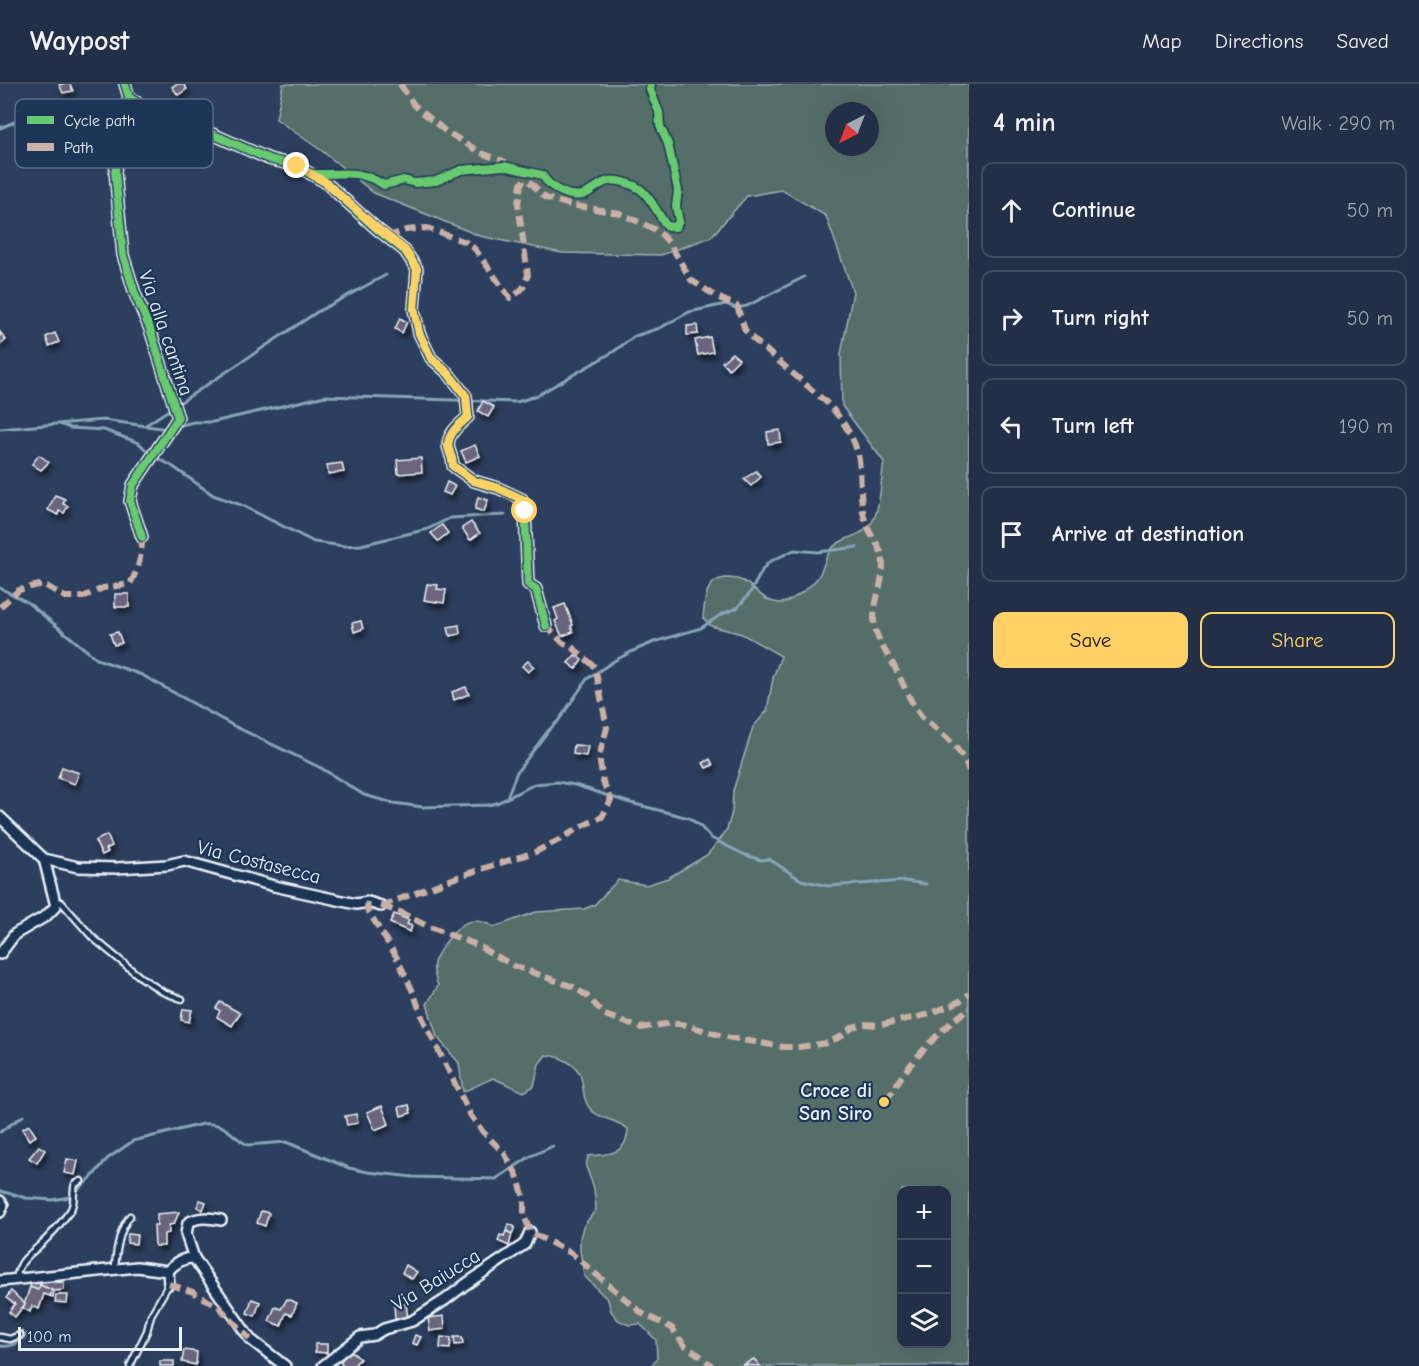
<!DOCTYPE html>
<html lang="en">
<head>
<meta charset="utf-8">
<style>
  :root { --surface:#222f46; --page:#2a374d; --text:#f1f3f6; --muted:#a2a9b3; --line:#3f4a5f; --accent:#ffd166 }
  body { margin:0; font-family:"Comic Neue",sans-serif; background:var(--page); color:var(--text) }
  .controls { position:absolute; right:18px; bottom:18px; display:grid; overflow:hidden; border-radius:12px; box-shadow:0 6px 24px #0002 }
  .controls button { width:54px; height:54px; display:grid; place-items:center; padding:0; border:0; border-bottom:2px solid var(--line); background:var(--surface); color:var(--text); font:30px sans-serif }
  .compass { position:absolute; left:825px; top:18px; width:54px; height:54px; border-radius:50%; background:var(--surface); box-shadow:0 6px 24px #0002; rotate:222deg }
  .scale { position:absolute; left:18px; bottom:15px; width:164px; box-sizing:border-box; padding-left:6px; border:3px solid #e8f1f8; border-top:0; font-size:16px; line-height:21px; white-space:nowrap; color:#e8f1f8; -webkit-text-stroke:4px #1d3557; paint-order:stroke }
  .stop { position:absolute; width:18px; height:18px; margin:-14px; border:4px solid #ffd166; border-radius:50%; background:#fff }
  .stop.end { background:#ffd166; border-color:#fff; box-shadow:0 2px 6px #0008 }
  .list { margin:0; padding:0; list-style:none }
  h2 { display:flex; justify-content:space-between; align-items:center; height:78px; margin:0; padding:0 24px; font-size:26px }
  h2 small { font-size:20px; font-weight:400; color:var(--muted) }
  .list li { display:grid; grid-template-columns:39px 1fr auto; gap:18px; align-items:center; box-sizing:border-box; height:96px; margin:0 12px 12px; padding:0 12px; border:2px solid var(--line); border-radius:12px }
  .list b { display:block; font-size:22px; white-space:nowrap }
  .list em { font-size:20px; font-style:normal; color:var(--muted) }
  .actions { display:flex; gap:12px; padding:18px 24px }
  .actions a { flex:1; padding:14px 0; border:2px solid var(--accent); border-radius:12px; text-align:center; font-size:21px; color:var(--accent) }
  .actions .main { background:var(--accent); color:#111 }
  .icon { flex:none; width:33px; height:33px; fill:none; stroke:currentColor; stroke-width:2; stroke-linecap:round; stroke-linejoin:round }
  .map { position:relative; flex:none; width:969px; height:1282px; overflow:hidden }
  header { display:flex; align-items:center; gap:36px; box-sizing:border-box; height:84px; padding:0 30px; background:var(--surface); border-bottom:2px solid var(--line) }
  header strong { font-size:28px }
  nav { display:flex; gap:33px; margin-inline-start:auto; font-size:21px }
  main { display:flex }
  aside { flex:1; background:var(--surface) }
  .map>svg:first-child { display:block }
  .green { fill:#566e6b; stroke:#9fb0b2; stroke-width:1.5; fill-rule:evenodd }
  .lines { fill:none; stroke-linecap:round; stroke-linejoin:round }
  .stream { stroke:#86a4b7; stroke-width:3 }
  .building { fill:#6b657b; stroke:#e8f1f8; stroke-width:1.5; filter:url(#shadow) }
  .service-casing { stroke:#e8f1f8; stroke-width:9 }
  .minor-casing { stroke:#e8f1f8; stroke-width:14 }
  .service { stroke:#1d3557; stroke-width:4.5 }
  .minor { stroke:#1d3557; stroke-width:9 }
  .quiet { stroke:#cab0a6; stroke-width:6; stroke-dasharray:12 6; stroke-linecap:butt }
  .cycleway-casing { stroke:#1d3557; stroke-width:11 }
  .cycleway { stroke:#67ca6e; stroke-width:8 }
  .route { stroke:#ffd166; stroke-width:8 }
  .poi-dot { fill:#ffd166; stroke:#1d3557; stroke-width:2 }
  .labels { text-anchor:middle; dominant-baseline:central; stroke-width:4.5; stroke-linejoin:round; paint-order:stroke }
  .street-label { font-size:20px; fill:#e8f1f8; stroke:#1d3557 }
  .poi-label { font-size:20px; font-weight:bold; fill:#e8f1f8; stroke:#1d3557; text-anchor:end }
  .key { fill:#1d3557; stroke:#5a6d87; stroke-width:1.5 }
  .key-label { font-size:16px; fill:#e8f1f8 }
</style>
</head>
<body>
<header>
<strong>Waypost</strong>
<nav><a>Map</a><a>Directions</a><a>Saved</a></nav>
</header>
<main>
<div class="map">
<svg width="969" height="1282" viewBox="0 0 969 1282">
  <defs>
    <filter id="shadow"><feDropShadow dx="2.5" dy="4.5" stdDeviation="3" flood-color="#0009"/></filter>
  </defs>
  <rect width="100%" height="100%" fill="#2d3f5e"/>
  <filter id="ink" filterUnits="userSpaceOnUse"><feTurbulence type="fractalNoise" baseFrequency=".0167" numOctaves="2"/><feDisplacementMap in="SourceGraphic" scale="12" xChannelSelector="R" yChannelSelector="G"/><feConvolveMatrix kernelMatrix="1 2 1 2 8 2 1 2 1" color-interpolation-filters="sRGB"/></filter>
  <g filter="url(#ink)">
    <path class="green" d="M283,0H969V1282H651L657,1274L656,1256L640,1240L629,1241L618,1236L611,1227L608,1216L584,1192L580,1166V1154L583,1143L596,1125L594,1104L586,1083L588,1072C609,1070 627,1071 628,1045C616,1035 599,1035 591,1026C577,1010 590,990 568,978C560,973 555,972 546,971L539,980L534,1002L524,1008L493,994L463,1008L459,979L437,953L427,920L438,902C436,895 432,886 434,879C436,871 441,865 446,858C460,839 471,830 494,843L536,828L584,825L594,821L618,796L646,801L668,794L707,771L721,754L727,745L732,728L733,707L753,643L767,627L773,594L781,572L742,550L711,542L703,534C705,518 704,496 725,494C731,494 737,494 743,497C756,504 765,520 782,519C792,517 812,502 818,493C824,484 825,472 832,464C845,450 866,455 875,432C881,416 881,395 884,378L842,322L841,270L853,208L826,132L782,106L747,112L711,153L661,171L562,169L480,152L374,109L322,67L276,35ZM834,27H870V63H834ZM902,1106H946V1260H902Z"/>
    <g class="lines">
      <g class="stream">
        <polyline points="0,44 24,34"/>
        <polyline points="60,340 70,344 104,346 139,359 150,370 172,382 213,411 241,421 314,458 344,462 361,461 428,445 450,434 505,431"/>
        <polyline points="146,341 317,228 386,191"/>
        <polyline points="174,343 193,338 213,338 325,312 517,318 536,312 613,268 635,252 660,244 689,228 726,220 736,224 747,222 804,193"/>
        <polyline points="0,345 103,336 168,345"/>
        <polyline points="0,504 27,518 97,575 142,591 234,642 321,684 364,711 393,719 423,723 488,721 497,719 535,700 557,698 575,701 627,718 689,734 700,742 711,754 743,770 761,776 769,775 801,796 828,802 905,797 926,800"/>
        <polyline points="507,713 517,688 548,647 559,636 587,595 614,577 633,567 654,558 701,544 722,530 737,524 750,509 763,485 769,478 794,466 818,468 857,463"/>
        <polyline points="0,1048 23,1032"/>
        <path d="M0,1107L26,1114L52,1116L70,1113L92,1093L107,1075L133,1057L203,1040C227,1038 230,1052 248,1061L286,1058L349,1084L368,1088L413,1093L496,1095L531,1072L553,1062"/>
        <path d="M0,1262C14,1264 18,1258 28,1250"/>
      </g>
    </g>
    <g class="building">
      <polygon points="59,0 70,0 73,7 63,9"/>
      <polygon points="176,0 183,0 187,5 178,11 172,3"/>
      <polygon points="400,234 407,238 402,249 395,245"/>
      <polygon points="697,241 698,250 687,251 687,242"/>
      <polygon points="0,248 6,256 0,261"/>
      <polygon points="55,249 59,258 49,262 46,253"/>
      <polygon points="710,253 713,268 698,271 695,256"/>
      <polygon points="732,269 739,275 729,285 722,278"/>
      <polygon points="483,317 494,323 488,333 478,327"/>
      <polygon points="780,346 781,358 768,360 767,348"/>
      <polygon points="475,361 480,372 466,378 461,367"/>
      <polygon points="39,371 49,378 41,386 32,380"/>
      <polygon points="421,374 422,388 398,390 397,376"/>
      <polygon points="342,379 344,388 328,390 327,381"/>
      <polygon points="756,387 761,393 751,402 744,395"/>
      <polygon points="447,398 455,402 450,411 443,408"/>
      <polygon points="55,411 65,415 63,420 68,422 64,429 59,427 58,431 48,426"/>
      <polygon points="478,413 488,416 484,428 475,425"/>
      <polygon points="471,438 480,449 470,456 462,444"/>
      <polygon points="442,441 448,449 438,457 431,449"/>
      <polygon points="427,500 438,501 437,505 446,506 444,519 424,516"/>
      <rect x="115" y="510" width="14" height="13"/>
      <polygon points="565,520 573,541 571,542 573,548 562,552 555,537 558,535 554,524"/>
      <polygon points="361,537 363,545 354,548 352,539"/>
      <polygon points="459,541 460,550 450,552 448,543"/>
      <polygon points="118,548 122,559 114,561 110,550"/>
      <polygon points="575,571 582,576 576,585 568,579"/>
      <polygon points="528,577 534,583 528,588 522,582"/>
      <polygon points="466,603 469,610 454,616 452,608"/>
      <polygon points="574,661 588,662 586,672 573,670"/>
      <polygon points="710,675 713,681 706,684 703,679"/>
      <polygon points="62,683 79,689 75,700 58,694"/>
      <polygon points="107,751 112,762 106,765 108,768 102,771 95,757"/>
      <polygon points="394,830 409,836 407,840 412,842 410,848 390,839"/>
      <polygon points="220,918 240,929 232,942 217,933 220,927 216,924"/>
      <polygon points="183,925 192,926 189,938 181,936"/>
      <polygon points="409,1021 411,1029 401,1032 399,1023"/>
      <polygon points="382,1022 389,1040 375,1046 367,1028"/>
      <polygon points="356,1030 358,1039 347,1041 345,1032"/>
      <polygon points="29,1041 36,1052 29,1056 22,1045"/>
      <polygon points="39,1062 45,1066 37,1079 29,1074"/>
      <polygon points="67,1075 78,1077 75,1091 64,1089"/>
      <polygon points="200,1116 206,1118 203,1126 197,1123"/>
      <polygon points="261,1127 269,1129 265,1142 257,1139"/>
      <polygon points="179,1128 174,1140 169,1141 169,1149 164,1150 164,1162 155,1162 154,1141 157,1141 157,1130"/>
      <polygon points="509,1140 515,1143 512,1150 506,1147"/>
      <polygon points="506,1147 512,1150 509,1162 498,1157 500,1151 504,1152"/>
      <polygon points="128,1150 137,1151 136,1160 127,1159"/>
      <polygon points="406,1181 417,1188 412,1195 402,1189"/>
      <polygon points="33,1195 42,1197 38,1206 30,1203"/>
      <polygon points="43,1196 64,1199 64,1206 54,1207 53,1213 50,1212 52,1206 40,1201"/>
      <polygon points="40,1201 52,1206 50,1212 44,1210 39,1225 32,1222 30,1228 23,1224 30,1203 38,1206"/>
      <polygon points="11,1207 25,1220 15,1233 9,1228 15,1220 6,1214"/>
      <polygon points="56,1211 68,1211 67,1219 55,1218"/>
      <polygon points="252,1215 260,1218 255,1232 247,1229"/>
      <polygon points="287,1215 297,1219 292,1231 286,1229 281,1242 269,1237 275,1223 281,1225"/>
      <polygon points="406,1220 408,1234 395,1235 394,1221"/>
      <polygon points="444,1232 445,1245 430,1247 428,1234"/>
      <polygon points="415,1251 421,1253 417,1261 412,1259"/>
      <polygon points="441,1253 451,1254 450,1265 440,1264"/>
      <polygon points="454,1253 462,1253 463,1260 455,1261"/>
      <polygon points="315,1260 327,1260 327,1269 315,1268"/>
      <polygon points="184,1266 197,1268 196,1281 182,1278"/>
      <polygon points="350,1266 360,1275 353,1282 343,1282 340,1278"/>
      <polygon points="754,1275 760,1282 743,1281"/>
      <rect x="160" y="1277" width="14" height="5"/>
    </g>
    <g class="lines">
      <g class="service-casing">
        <g id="service">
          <polyline points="55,815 62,819 92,853 139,892 163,908 182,915"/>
          <path d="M115,1184C116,1167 119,1146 130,1132"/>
          <path d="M16,1195C20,1176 26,1174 39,1162C50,1152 62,1138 70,1127C76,1118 72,1109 75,1100L81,1097"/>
          <polyline points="0,1253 10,1255 20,1251"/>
          <polyline points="130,1282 147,1247 151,1231 169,1200"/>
        </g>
      </g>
      <g class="minor-casing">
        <g id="minor">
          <polyline points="125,0 129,13 121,39 115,88 123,171 135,210 150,245 178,334 133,401 130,417 142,453"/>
          <path d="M129,13L152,28L178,35L269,75L297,82L325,98L377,145L405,167L417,185L414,225L419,249L431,274L448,289L466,312L468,333C460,340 448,349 448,362C449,367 453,374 453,382L474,397L498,404L522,415L525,427L528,500L536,505L546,542"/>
          <polyline points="0,733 44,775 78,783 117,784 167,781 184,777 274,802 356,820 368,818 381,822"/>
          <polyline points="0,870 15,850 46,832 56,822 44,775"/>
          <polyline points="0,1117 3,1121 0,1128"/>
          <path d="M194,1174L186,1150L188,1139C198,1132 210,1134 221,1136"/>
          <path d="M168,1187C175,1179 183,1173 194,1174L250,1255L285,1282"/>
          <polyline points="0,1197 137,1183 168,1187 169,1200"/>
          <polyline points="323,1282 360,1253 374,1251 384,1245 412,1237 445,1216 466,1200 525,1160 530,1148"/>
        </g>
      </g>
      <use href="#service" class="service"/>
      <use href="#minor" class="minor"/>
      <g class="quiet">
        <polyline points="400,0 414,21 444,46 481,69 506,78"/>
        <path d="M387,153L406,146L427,144L466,158L475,165L510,214H512L523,204L528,191L518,120L521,100L524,96H528L546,114L570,121L619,129L654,145L662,151L670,160L691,196L717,213L737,222L745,246L752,254L826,318C841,333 856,355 859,376C862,397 859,419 866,439C871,456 883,461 883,481C883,503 869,526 876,548C880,560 887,570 893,580C903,598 909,617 922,633C926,638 934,642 939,647C952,658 964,671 969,687"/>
        <path d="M0,523L19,506L43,500L65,513H83L103,504L130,500C139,484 142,471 142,453"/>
        <polyline points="368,818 367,825 396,872 414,910 422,933 471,1032 483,1048 504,1069 517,1091 524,1114 524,1131 530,1148 571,1169 643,1230 672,1244 684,1261 702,1273 712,1282"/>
        <polyline points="381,822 400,828 427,842 477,861 514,882 574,903 587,912 605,931 641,944 671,939 686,941 726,953 783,963 799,963 827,959 842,952 853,943 863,940 880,941 930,930 960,917 969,910"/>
        <polyline points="381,822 463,791 535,768 563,754 578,744 602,733 611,716 603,698 599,672 607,644 595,583 572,563 563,559 546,542"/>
        <path d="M885,1016C896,1006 896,999 904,989C921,967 946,940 969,925"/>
        <polyline points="169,1200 193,1208 219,1223 250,1255"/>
      </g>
      <g class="cycleway-casing">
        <g id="cycleway">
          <polyline points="125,0 129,13 121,39 115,88 123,171 135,210 150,245 178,334 133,401 130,417 142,453"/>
          <path d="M129,13L152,28L178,35L269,75L297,82L325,98L377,145L405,167L417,185L414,225L419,249L431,274L448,289L466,312L468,333C460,340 448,349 448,362C449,367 453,374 453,382L474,397L498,404L522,415L525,427L528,500L536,505L546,542"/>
          <path d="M313,90C343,91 357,84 384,101L404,96L415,99L436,97L461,86L504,82L542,91C551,105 573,118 589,108C596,104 601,98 609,97C618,95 632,100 640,105C652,114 658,131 667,142L676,143L679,137L676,122L678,106L668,60L660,42L659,28L650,6L651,0"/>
        </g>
      </g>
      <use href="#cycleway" class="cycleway"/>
    </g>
  </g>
  <g class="lines" filter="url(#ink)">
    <path class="route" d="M297,82L325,98L377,144L405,166L417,185L414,225L419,249L431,274L448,289L466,312L468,333C460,340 448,349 448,362C449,368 453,374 453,382L474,397L498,404L522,415L525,427"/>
  </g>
  <circle class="poi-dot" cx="884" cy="1018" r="6"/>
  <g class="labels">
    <g class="street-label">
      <text transform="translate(166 249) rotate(71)">Via alla cantina</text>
      <text transform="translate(259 778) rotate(14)">Via Costasecca</text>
      <text transform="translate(436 1196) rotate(-32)">Via Baiucca</text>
    </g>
    <g class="poi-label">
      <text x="872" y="1006">Croce di<tspan x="872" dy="23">San Siro</tspan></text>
    </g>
  </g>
  <rect x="15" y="15" width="198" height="69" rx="9" class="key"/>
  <rect x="27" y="32" width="27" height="8" fill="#67ca6e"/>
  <rect x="27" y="59" width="27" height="8" fill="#cab0a6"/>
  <g class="key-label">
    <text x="64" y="42">Cycle path</text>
    <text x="64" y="69">Path</text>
  </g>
</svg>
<div class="controls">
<button>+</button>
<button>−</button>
<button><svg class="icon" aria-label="layers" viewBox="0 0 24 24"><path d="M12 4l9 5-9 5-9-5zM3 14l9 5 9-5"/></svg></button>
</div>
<svg class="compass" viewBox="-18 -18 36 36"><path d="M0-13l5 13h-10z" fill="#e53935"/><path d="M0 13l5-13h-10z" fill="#a2a9b3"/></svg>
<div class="scale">100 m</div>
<div class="stop" style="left:525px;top:427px"></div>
<div class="stop end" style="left:297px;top:82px"></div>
</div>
<aside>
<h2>4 min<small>Walk · 290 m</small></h2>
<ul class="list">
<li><svg class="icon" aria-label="ahead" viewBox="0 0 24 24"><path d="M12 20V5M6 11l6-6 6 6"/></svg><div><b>Continue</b></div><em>50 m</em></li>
<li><svg class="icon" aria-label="right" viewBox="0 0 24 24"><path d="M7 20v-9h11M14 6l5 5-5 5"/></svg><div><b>Turn right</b></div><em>50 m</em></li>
<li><svg class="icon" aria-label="left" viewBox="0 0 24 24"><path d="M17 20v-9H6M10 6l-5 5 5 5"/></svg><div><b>Turn left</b></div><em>190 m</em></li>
<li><svg class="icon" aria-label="arrive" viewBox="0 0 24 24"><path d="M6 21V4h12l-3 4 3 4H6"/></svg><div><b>Arrive at destination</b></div></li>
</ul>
<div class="actions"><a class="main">Save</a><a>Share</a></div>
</aside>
</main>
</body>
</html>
